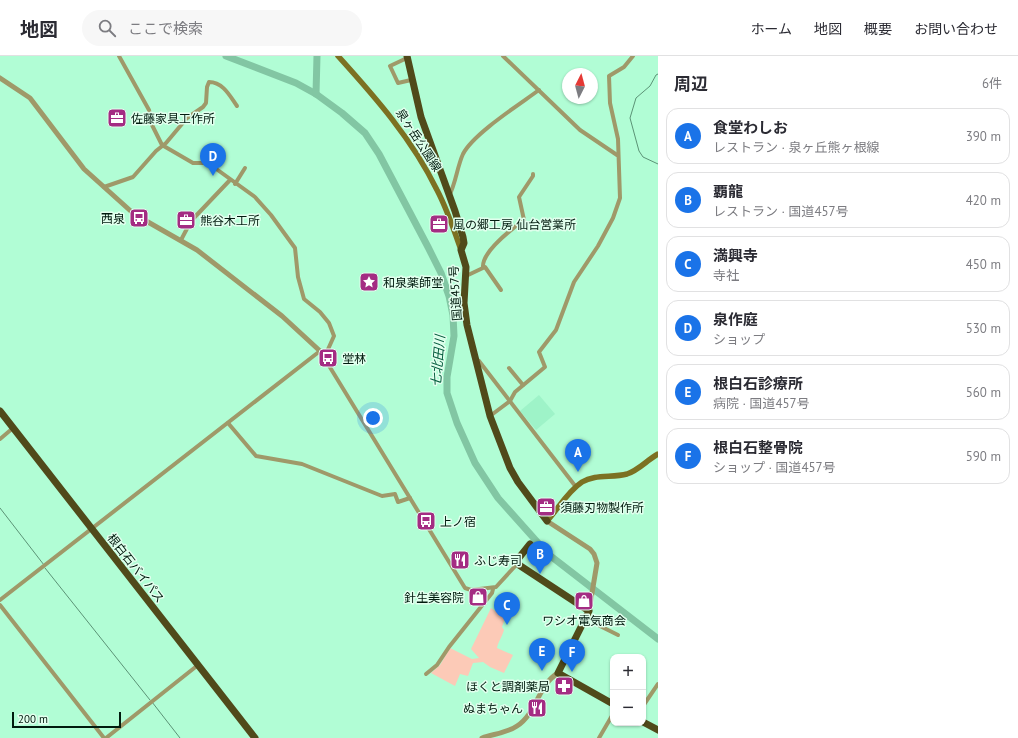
<!DOCTYPE html>
<html lang="ja">
<head>
<meta charset="utf-8">
<style>
  :root { --surface:#fff; --page:#f7f7f7; --text:#2b2b33; --muted:#7c7c81; --line:#e1e1e2; --accent:#1a73e8 }
  body { margin:0; font-family:"PT Sans","Noto Sans JP",sans-serif; background:var(--page); color:var(--text) }
  .controls { position:absolute; right:12px; bottom:12px; display:grid; overflow:hidden; border-radius:8px; box-shadow:0 1px 3px #0004 }
  .controls button { width:36px; height:36px; display:grid; place-items:center; padding:0; border:0; border-bottom:1px solid var(--line); background:var(--surface); color:var(--text); font:20px sans-serif }
  .compass { position:absolute; left:562px; top:12px; width:36px; height:36px; border-radius:50%; background:var(--surface); box-shadow:0 1px 3px #0004; rotate:6deg }
  .scale { position:absolute; left:12px; bottom:10px; width:109px; box-sizing:border-box; padding-left:4px; border:2px solid #001b0e; border-top:0; font-size:11px; line-height:14px; white-space:nowrap; color:#001b0e; -webkit-text-stroke:3px #e2ffee; paint-order:stroke }
  .you { position:absolute; left:373px; top:362px; width:14px; height:14px; margin:-10px; border:3px solid #fff; border-radius:50%; background:#1a73e8; box-shadow:0 0 0 6px #1a73e833 }
  .badge { display:grid; place-items:center; width:26px; height:26px; border-radius:50%; background:var(--accent); color:#fff; font-size:13px; font-weight:700 }
  .pin { position:absolute; translate:-50% -33px; filter:drop-shadow(0 1px 2px #0008) }
  .pin::after { content:''; position:absolute; top:21px; width:14px; height:12px; background:inherit; clip-path:polygon(0 0,100% 0,50% 100%) }
  .list { margin:0; padding:0; list-style:none }
  h2 { display:flex; justify-content:space-between; align-items:center; height:52px; margin:0; padding:0 16px; font-size:17px }
  h2 small { font-size:13px; font-weight:400; color:var(--muted) }
  .list li { display:grid; grid-template-columns:26px 1fr auto; gap:12px; align-items:center; box-sizing:border-box; height:56px; margin:0 8px 8px; padding:0 8px; border:1px solid var(--line); border-radius:12px }
  .list b { display:block; font-size:15px; white-space:nowrap }
  .list p { margin:0; font-size:13px; white-space:nowrap; color:var(--muted) }
  .list em { font-size:13px; font-style:normal; color:var(--muted) }
  .icon { flex:none; width:22px; height:22px; fill:none; stroke:currentColor; stroke-width:2; stroke-linecap:round; stroke-linejoin:round }
  .map { position:relative; flex:none; width:658px; height:682px; overflow:hidden }
  header { display:flex; align-items:center; gap:24px; box-sizing:border-box; height:56px; padding:0 20px; background:var(--surface); border-bottom:1px solid var(--line) }
  header strong { font-size:19px }
  nav { display:flex; gap:22px; margin-inline-start:auto; font-size:14px }
  .search { width:280px; height:36px; background:var(--page); display:flex; align-items:center; gap:10px; box-sizing:border-box; padding:0 14px; border-radius:22px; color:var(--muted); font-size:15px }
  main { display:flex }
  aside { flex:1; background:var(--surface) }
  .map>svg:first-child { display:block }
  .built { fill:#9ef3c8 }
  .green { fill:#fccab7 }
  .lines { fill:none; stroke-linecap:round; stroke-linejoin:round }
  .stream { stroke:#5b9376; stroke-width:1 }
  .river { stroke:#82c6a3; stroke-width:7 }
  .minor { stroke:#9f9969; stroke-width:4 }
  .tertiary { stroke:#9f9969; stroke-width:5 }
  .secondary { stroke:#7c7122; stroke-width:5.5 }
  .trunk { stroke:#504a1a; stroke-width:7 }
  .labels { text-anchor:middle; dominant-baseline:central; stroke-width:3; stroke-linejoin:round; paint-order:stroke }
  .poi-label { font-size:12px; fill:#001b0e; stroke:#e2ffee; text-anchor:start }
  .street-label { font-size:12px; fill:#001b0e; stroke:#e2ffee }
  .water-label { font-size:13px; font-style:italic; fill:#045c3d; stroke:#e2ffee }
</style>
</head>
<body>
<header>
<strong>地図</strong>
<div class="search"><svg class="icon" aria-label="search" viewBox="0 0 24 24"><circle cx="10" cy="10" r="6"/><path d="M15 15l6 6"/></svg>ここで検索</div>
<nav><a>ホーム</a><a>地図</a><a>概要</a><a>お問い合わせ</a></nav>
</header>
<main>
<div class="map">
<svg width="658" height="682" viewBox="0 0 658 682">
  <rect width="100%" height="100%" fill="#b1fdd5"/>
  <polygon class="built" points="539,339 555,358 536,374 520,355"/>
  <path class="green" d="M491,552L505,562L502,571L504,574C502,581 498,586 497,592L513,599L504,617L490,611L483,606L473,607L468,620L460,618L455,630L431,617L440,609L450,592L472,603L479,602L471,593Z"/>
  <g class="lines">
    <g class="stream">
      <polyline points="658,18 656,19 650,30 636,42 630,62 639,95 643,101 658,108"/>
      <polyline points="0,452 44,509"/>
      <polyline points="45,512 150,644"/>
      <polyline points="152,646 180,682"/>
    </g>
    <g class="river">
      <polyline points="226,0 296,27 316,38 342,57 365,77 379,98 428,191 441,217 449,240 453,259 454,280 447,321 447,337 457,367 475,407 498,442 548,498 658,583"/>
      <polyline points="316,38 317,0"/>
    </g>
    <g class="minor">
      <polyline points="119,0 149,54 152,69 162,89 193,107 208,107 255,141 271,159 295,192 298,221 304,243 320,256 329,267 334,280 325,300"/>
      <polyline points="503,0 580,74 617,99"/>
      <polyline points="407,2 390,10 398,27 411,24"/>
      <polyline points="235,128 245,112"/>
      <path d="M104,131L133,121L156,95L166,87L187,62L203,51L206,47L207,31L209,26C223,26 230,40 237,50"/>
      <path d="M449,140C456,127 457,111 463,98C473,78 520,48 539,34"/>
      <polyline points="181,184 191,165 230,124"/>
      <path d="M483,211C482,195 512,173 524,164L519,141L533,120V118"/>
      <polyline points="466,220 485,211 501,234"/>
      <polyline points="476,304 479,305 576,431"/>
      <polyline points="509,312 523,329"/>
      <polyline points="490,360 510,345 515,336 545,311 539,296 556,274 574,226 598,190 613,162 620,142 618,83 610,47 609,20 624,11 633,0"/>
      <polyline points="228,367 256,400 302,408 382,440 395,438 398,446 410,442"/>
      <polyline points="0,383 13,372"/>
      <polyline points="0,544 320,295 465,532 471,534 496,531 518,507"/>
      <polyline points="0,549 104,682"/>
      <polyline points="587,560 594,563 600,570 618,579"/>
      <polyline points="426,618 437,609 449,591 492,537 493,533"/>
      <polyline points="643,650 658,628"/>
      <polyline points="106,682 198,609"/>
      <polyline points="599,682 613,658"/>
    </g>
    <g class="tertiary">
      <polyline points="0,22 30,42 84,113 134,158 197,194 282,260 320,295"/>
      <polyline points="547,465 590,493 594,498 597,507 589,555"/>
      <path d="M482,682C493,678 507,677 517,670C537,657 538,629 558,617"/>
    </g>
    <g class="secondary">
      <path d="M338,0C376,42 412,83 437,134C447,153 454,174 461,194"/>
      <path d="M547,465C558,453 567,436 582,426C595,418 612,422 627,418C639,414 647,404 658,398"/>
    </g>
    <g class="trunk">
      <polyline points="407,0 421,61 455,155 463,181 464,187 461,194 466,211 464,247 467,269 490,360 510,412 518,426 547,465"/>
      <polyline points="0,355 255,682"/>
      <polyline points="530,488 518,503 519,509 589,555 558,617 613,648"/>
      <polyline points="643,666 658,674"/>
    </g>
  </g>
  <defs>
    <g id="office-square" transform="scale(1)"><rect x="-9" y="-9" width="18" height="18" rx="4" fill="#a42c83" stroke="#e2ffee"/><path d="M-6-3h4V-5.5h4V-3h4V5H-6ZM-1-4.5V-3h2v-1.5ZM-6 0V1H6V0Z" fill="#fff"/></g>
    <g id="bus-square" transform="scale(1)"><rect x="-9" y="-9" width="18" height="18" rx="4" fill="#a42c83" stroke="#e2ffee"/><path d="M-5-6H5V4H4V6H2V4H-2V6H-4V4H-5ZM-3.5-4V0h7V-4ZM-3.5 1.2v1.5H-2V1.2ZM2 1.2v1.5H3.5V1.2Z" fill="#fff"/></g>
    <g id="sight-square" transform="scale(1)"><rect x="-9" y="-9" width="18" height="18" rx="4" fill="#a42c83" stroke="#e2ffee"/><path d="M0-6L1.8-2.2L6-1.7L2.9 1.2L3.7 5.4L0 3.3L-3.7 5.4L-2.9 1.2L-6-1.7L-1.8-2.2Z" fill="#fff"/></g>
    <g id="restaurant-square" transform="scale(1)"><rect x="-9" y="-9" width="18" height="18" rx="4" fill="#a42c83" stroke="#e2ffee"/><path d="M-5-6h1v4h1v-4h1v4h1v-4h1v5L-1.5 .5V6h-2V.5L-5-1ZM5-6V6H3V1.5H1.5Q1.5-4 5-6Z" fill="#fff"/></g>
    <g id="shop-square" transform="scale(1)"><rect x="-9" y="-9" width="18" height="18" rx="4" fill="#a42c83" stroke="#e2ffee"/><path d="M-5-2.5h2.3a2.7 3.5 0 0 1 5.4 0H5L5.5 6h-11ZM-1.5-2.5h3a1.5 2.3 0 0 0-3 0Z" fill="#fff"/></g>
    <g id="pharmacy-square" transform="scale(1)"><rect x="-9" y="-9" width="18" height="18" rx="4" fill="#a42c83" stroke="#e2ffee"/><path d="M-2-6h4v4h4v4h-4v4h-4v-4h-4v-4h4Z" fill="#fff"/></g>
  </defs>
  <g fill-rule="evenodd">
    <use href="#office-square" x="117" y="62"/>
    <use href="#bus-square" x="139" y="162"/>
    <use href="#office-square" x="186" y="164"/>
    <use href="#office-square" x="439" y="168"/>
    <use href="#sight-square" x="369" y="226"/>
    <use href="#bus-square" x="328" y="302"/>
    <use href="#office-square" x="546" y="451"/>
    <use href="#bus-square" x="426" y="465"/>
    <use href="#restaurant-square" x="460" y="504"/>
    <use href="#shop-square" x="478" y="541"/>
    <use href="#shop-square" x="584" y="545"/>
    <use href="#pharmacy-square" x="564" y="630"/>
    <use href="#restaurant-square" x="537" y="652"/>
  </g>
  <g class="labels">
    <g class="poi-label">
      <text x="131" y="62">佐藤家具工作所</text>
      <text x="125" y="162" text-anchor="end">西泉</text>
      <text x="200" y="164">熊谷木工所</text>
      <text x="453" y="168">風の郷工房 仙台営業所</text>
      <text x="383" y="226">和泉薬師堂</text>
      <text x="342" y="302">堂林</text>
      <text x="560" y="451">須藤刃物製作所</text>
      <text x="440" y="465">上ノ宿</text>
      <text x="474" y="504">ふじ寿司</text>
      <text x="464" y="541" text-anchor="end">針生美容院</text>
      <text x="584" y="564" text-anchor="middle">ワシオ電気商会</text>
      <text x="550" y="630" text-anchor="end">ほくと調剤薬局</text>
      <text x="523" y="652" text-anchor="end">ぬまちゃん</text>
    </g>
    <g class="street-label">
      <text transform="translate(419 84) rotate(57)">泉ヶ岳公園線</text>
      <text transform="translate(455 237) rotate(-94)">国道457号</text>
      <text transform="translate(136 512) rotate(52)">根白石バイパス</text>
    </g>
    <g class="water-label">
      <text transform="translate(438 305) rotate(-85)">七北田川</text>
    </g>
  </g>
</svg>
<div class="controls">
<button>+</button>
<button>−</button>
</div>
<svg class="compass" viewBox="-18 -18 36 36"><path d="M0-13l5 13h-10z" fill="#e53935"/><path d="M0 13l5-13h-10z" fill="#7c7c81"/></svg>
<div class="scale">200 m</div>
<div class="you"></div>
<div class="pin badge" style="left:578px;top:416px">A</div>
<div class="pin badge" style="left:540px;top:518px">B</div>
<div class="pin badge" style="left:507px;top:569px">C</div>
<div class="pin badge" style="left:213px;top:120px">D</div>
<div class="pin badge" style="left:542px;top:615px">E</div>
<div class="pin badge" style="left:572px;top:616px">F</div>
</div>
<aside>
<h2>周辺<small>6件</small></h2>
<ul class="list">
<li><span class="badge">A</span><div><b>食堂わしお</b><p>レストラン · 泉ヶ丘熊ヶ根線</p></div><em>390 m</em></li>
<li><span class="badge">B</span><div><b>覇龍</b><p>レストラン · 国道457号</p></div><em>420 m</em></li>
<li><span class="badge">C</span><div><b>満興寺</b><p>寺社</p></div><em>450 m</em></li>
<li><span class="badge">D</span><div><b>泉作庭</b><p>ショップ</p></div><em>530 m</em></li>
<li><span class="badge">E</span><div><b>根白石診療所</b><p>病院 · 国道457号</p></div><em>560 m</em></li>
<li><span class="badge">F</span><div><b>根白石整骨院</b><p>ショップ · 国道457号</p></div><em>590 m</em></li>
</ul>
</aside>
</main>
</body>
</html>
